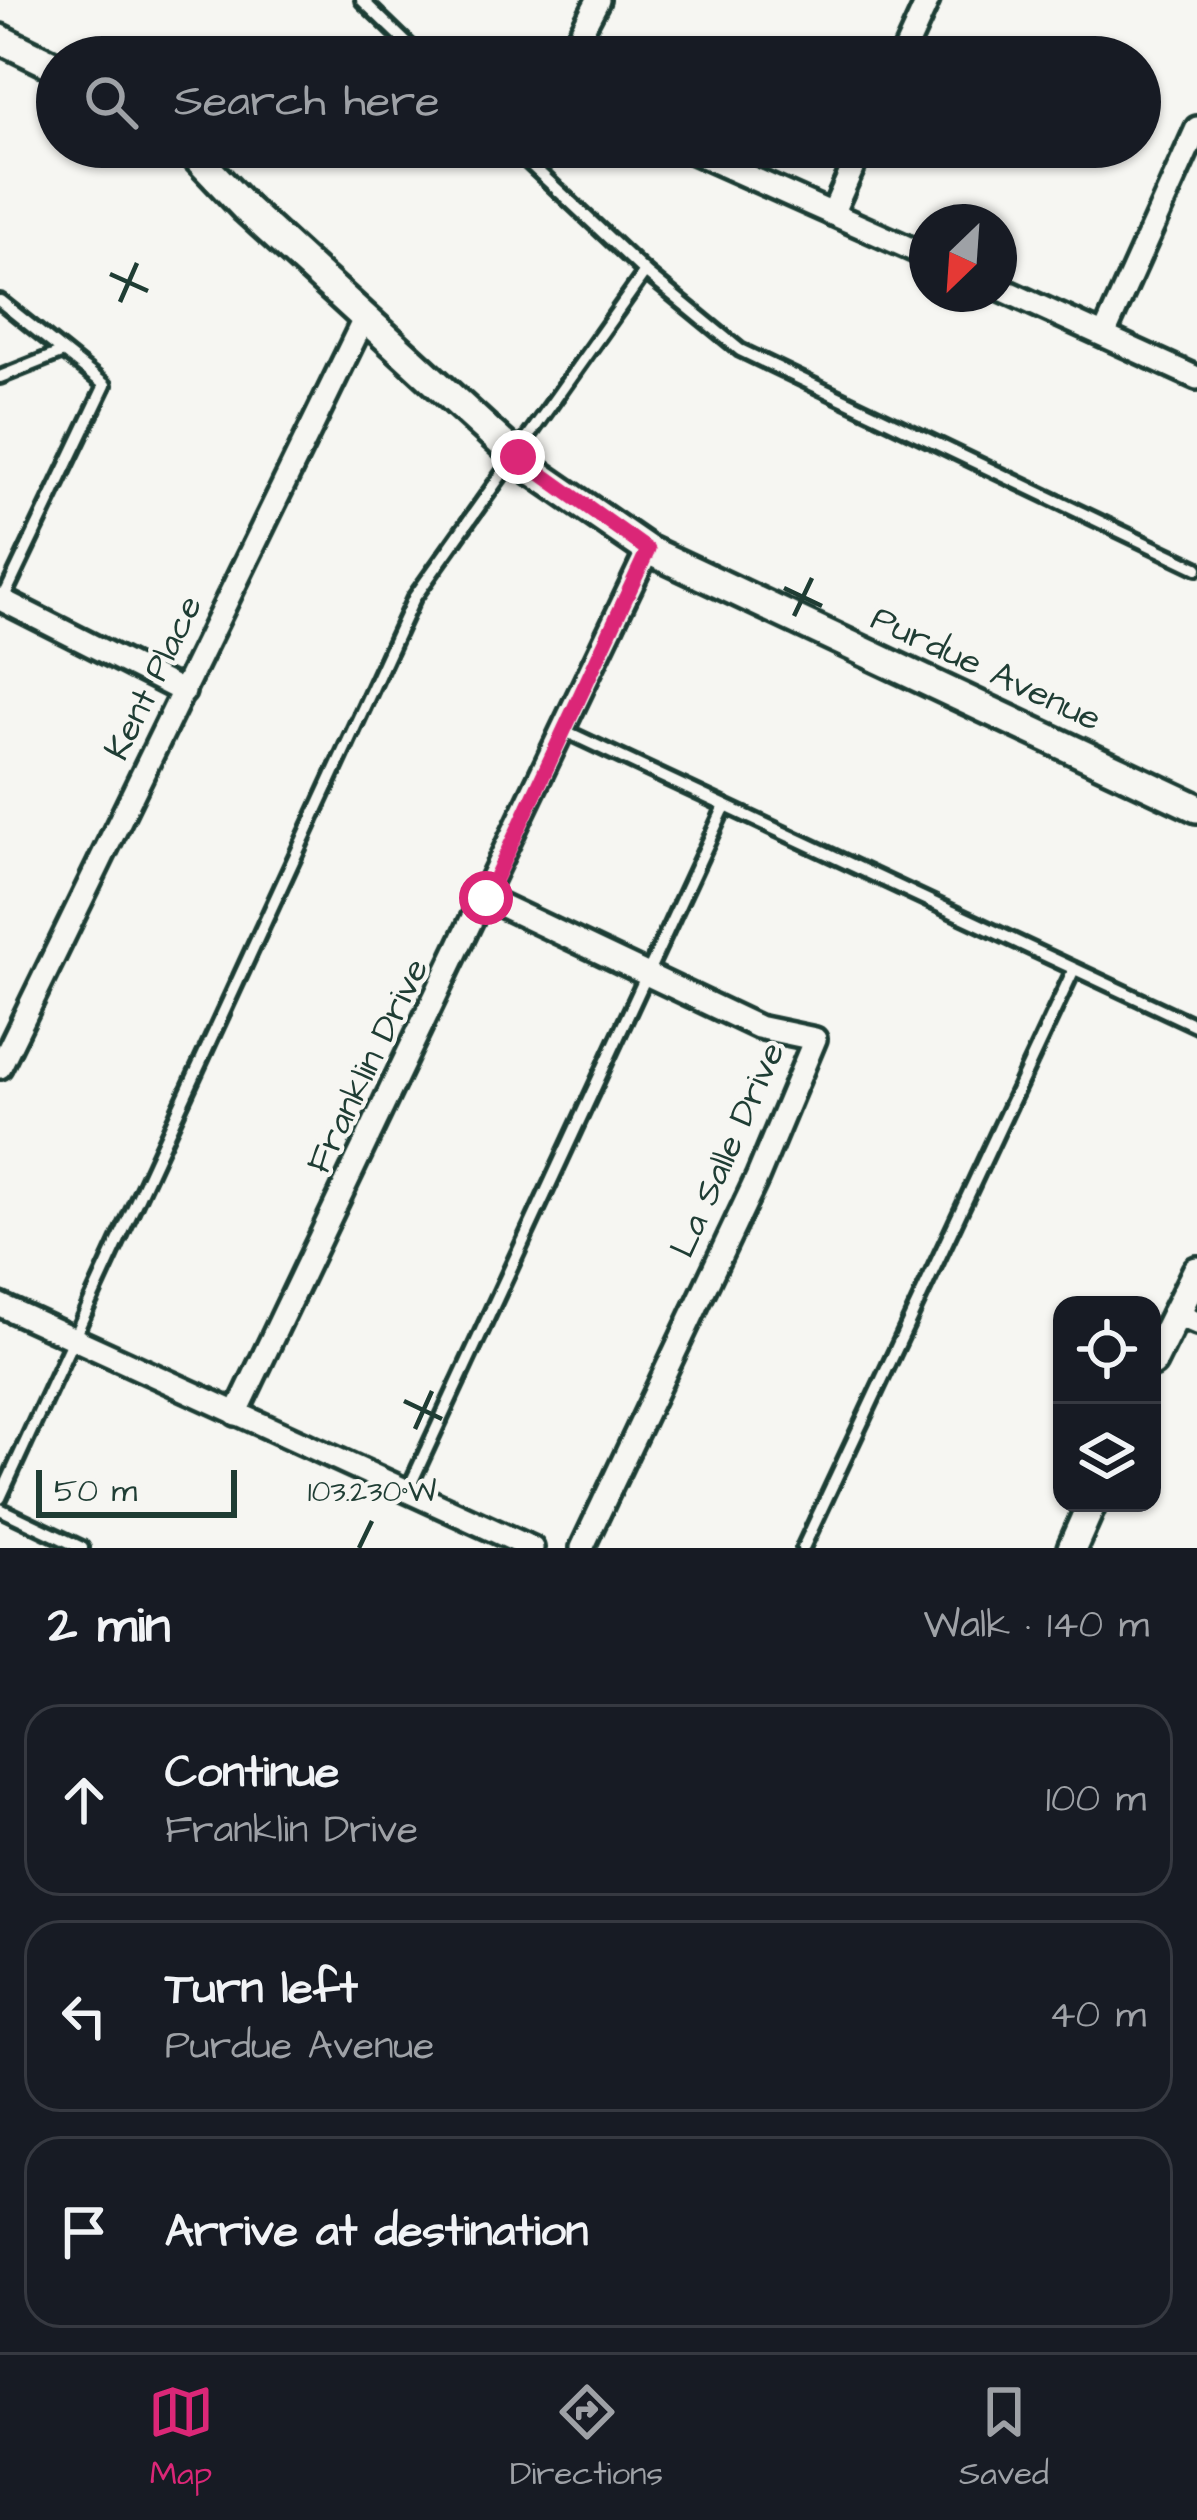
<!DOCTYPE html>
<html lang="en">
<head>
<meta charset="utf-8">
<style>
  :root { --surface:#171b24; --page:#242831; --text:#f1f3f6; --muted:#9ea1a6; --line:#363941; --accent:#db2777 }
  body { margin:0; font-family:"Architects Daughter",sans-serif; background:var(--page); color:var(--text) }
  .controls { position:absolute; right:36px; bottom:36px; display:grid; overflow:hidden; border-radius:24px; box-shadow:0 3px 9px #0004 }
  .controls button { width:108px; height:108px; display:grid; place-items:center; padding:0; border:0; border-bottom:3px solid var(--line); background:var(--surface); color:var(--text); font:60px sans-serif }
  .compass { position:absolute; left:909px; top:204px; width:108px; height:108px; border-radius:50%; background:var(--surface); box-shadow:0 3px 9px #0004; rotate:205deg }
  .scale { position:absolute; left:36px; bottom:30px; width:201px; box-sizing:border-box; padding-left:12px; border:6px solid #1f3d34; border-top:0; font-size:33px; line-height:42px; white-space:nowrap; color:#1f3d34; -webkit-text-stroke:9px #f6f6f2; paint-order:stroke }
  .stop { position:absolute; width:36px; height:36px; margin:-27px; border:9px solid #db2777; border-radius:50%; background:#fff }
  .stop.end { background:#db2777; border-color:#fff; box-shadow:0 3px 12px #0008 }
  .list { margin:0; padding:0; list-style:none }
  h2 { display:flex; justify-content:space-between; align-items:center; height:156px; margin:0; padding:0 48px; font-size:51px }
  h2 small { font-size:39px; font-weight:400; color:var(--muted) }
  .list li { display:grid; grid-template-columns:78px 1fr auto; gap:36px; align-items:center; box-sizing:border-box; height:192px; margin:0 24px 24px; padding:0 24px; border:3px solid var(--line); border-radius:36px }
  .list b { display:block; font-size:45px; white-space:nowrap }
  .list p { margin:0; font-size:39px; white-space:nowrap; color:var(--muted) }
  .list em { font-size:39px; font-style:normal; color:var(--muted) }
  .icon { flex:none; width:66px; height:66px; fill:none; stroke:currentColor; stroke-width:2; stroke-linecap:round; stroke-linejoin:round }
  .map { position:relative; flex:none; width:1197px; height:1548px; overflow:hidden }
  .search { position:absolute; background:var(--surface); box-shadow:0 3px 9px #0004; left:36px; right:36px; top:36px; height:132px; display:flex; align-items:center; gap:30px; box-sizing:border-box; padding:0 42px; border-radius:66px; color:var(--muted); font-size:45px }
  .sheet { height:804px; background:var(--surface) }
  nav { display:flex; justify-content:space-around; align-items:center; box-sizing:border-box; height:168px; border-top:3px solid var(--line); background:var(--surface); font-size:33px; color:var(--muted) }
  nav a { display:grid; justify-items:center; gap:6px }
  nav .on { color:var(--accent) }
  .map>svg:first-child { display:block }
  .lines { fill:none; stroke-linecap:round; stroke-linejoin:round }
  .service-casing { stroke:#1f3d34; stroke-width:20 }
  .minor-casing { stroke:#1f3d34; stroke-width:30 }
  .tertiary-casing { stroke:#1f3d34; stroke-width:36 }
  .service { stroke:#f6f6f2; stroke-width:10 }
  .minor { stroke:#f6f6f2; stroke-width:21 }
  .tertiary { stroke:#f6f6f2; stroke-width:27 }
  .route { stroke:#db2777; stroke-width:15 }
  .ticks { fill:none; stroke:#1f3d34; stroke-width:4.5 }
  .labels { text-anchor:middle; dominant-baseline:central; stroke-width:9; stroke-linejoin:round; paint-order:stroke }
  .street-label { font-size:36px; fill:#1f3d34; stroke:#f6f6f2 }
  .ticks-label { font-size:30px; text-anchor:middle; fill:#1f3d34; stroke:#f6f6f2; stroke-width:9; stroke-linejoin:round; paint-order:stroke }
</style>
</head>
<body>
<div class="map">
<svg width="1197" height="1548" viewBox="0 0 1197 1548">
  <rect width="100%" height="100%" fill="#f6f6f2"/>
  <filter id="ink" filterUnits="userSpaceOnUse"><feTurbulence type="fractalNoise" baseFrequency=".00833" numOctaves="2"/><feDisplacementMap in="SourceGraphic" scale="24" xChannelSelector="R" yChannelSelector="G"/><feConvolveMatrix kernelMatrix="1 2 1 2 8 2 1 2 1" color-interpolation-filters="sRGB"/></filter>
  <g filter="url(#ink)">
    <g class="lines">
      <g class="service-casing">
        <g id="service">
          <polyline points="362,0 421,57"/>
          <polyline points="512,147 645,272 740,350 1197,568"/>
          <polyline points="0,301 105,385 1,603"/>
          <polyline points="0,377 63,352"/>
          <polyline points="565,731 1197,1026"/>
          <polyline points="407,1492 725,806"/>
          <polyline points="0,1498 414,598 645,272"/>
          <polyline points="0,1509 82,1548"/>
          <polyline points="803,1548 1074,969"/>
        </g>
      </g>
      <g class="minor-casing">
        <g id="minor">
          <polyline points="568,57 598,0"/>
          <polyline points="902,57 928,0"/>
          <polyline points="682,147 927,256"/>
          <polyline points="832,214 862,147"/>
          <polyline points="999,288 1197,378"/>
          <polyline points="1104,335 1197,128"/>
          <polyline points="0,599 184,692"/>
          <polyline points="486,898 758,1027 815,1039 757,1178 582,1548"/>
          <polyline points="0,1067 365,317"/>
          <polyline points="0,1305 532,1548"/>
          <polyline points="1173,1313 1197,1323"/>
          <polyline points="236,1414 648,550"/>
        </g>
      </g>
      <g class="tertiary-casing">
        <g id="tertiary">
          <polyline points="0,39 57,67"/>
          <polyline points="187,147 246,209 529,468 648,550 1197,808"/>
          <polyline points="1152,1362 1197,1271"/>
          <polyline points="1072,1548 1092,1503"/>
        </g>
      </g>
      <use href="#service" class="service"/>
      <use href="#minor" class="minor"/>
      <use href="#tertiary" class="tertiary"/>
    </g>
  </g>
  <g class="lines" filter="url(#ink)">
    <polyline class="route" points="486,898 648,550 518,457"/>
  </g>
  <path class="ticks" d="M110,274L148,291M120,302L137,263M784,588L822,606M794,616L812,578M404,1401L442,1419M415,1429L432,1391M359,1548L372,1521"/>
  <g class="labels">
    <g class="street-label">
      <text transform="translate(986 669) rotate(25)">Purdue Avenue</text>
      <text transform="translate(154 678) rotate(-64)">Kent Place</text>
      <text transform="translate(368 1066) rotate(-64)">Franklin Drive</text>
      <text transform="translate(728 1150) rotate(-66)">La Salle Drive</text>
    </g>
  </g>
  <g class="ticks-label">
    <text x="372" y="1501">103.230°W</text>
  </g>
</svg>
<div class="controls">
<button><svg class="icon" aria-label="locate" viewBox="0 0 24 24"><circle cx="12" cy="12" r="6"/><path d="M12 2v4M12 18v4M2 12h4M18 12h4"/></svg></button>
<button><svg class="icon" aria-label="layers" viewBox="0 0 24 24"><path d="M12 4l9 5-9 5-9-5zM3 14l9 5 9-5"/></svg></button>
</div>
<svg class="compass" viewBox="-18 -18 36 36"><path d="M0-13l5 13h-10z" fill="#e53935"/><path d="M0 13l5-13h-10z" fill="#9ea1a6"/></svg>
<div class="scale">50 m</div>
<div class="stop" style="left:486px;top:898px"></div>
<div class="stop end" style="left:518px;top:457px"></div>
<div class="search"><svg class="icon" aria-label="search" viewBox="0 0 24 24"><circle cx="10" cy="10" r="6"/><path d="M15 15l6 6"/></svg>Search here</div>
</div>
<section class="sheet">
<h2>2 min<small>Walk · 140 m</small></h2>
<ul class="list">
<li><svg class="icon" aria-label="ahead" viewBox="0 0 24 24"><path d="M12 20V5M6 11l6-6 6 6"/></svg><div><b>Continue</b><p>Franklin Drive</p></div><em>100 m</em></li>
<li><svg class="icon" aria-label="left" viewBox="0 0 24 24"><path d="M17 20v-9H6M10 6l-5 5 5 5"/></svg><div><b>Turn left</b><p>Purdue Avenue</p></div><em>40 m</em></li>
<li><svg class="icon" aria-label="arrive" viewBox="0 0 24 24"><path d="M6 21V4h12l-3 4 3 4H6"/></svg><div><b>Arrive at destination</b></div></li>
</ul>
</section>
<nav>
<a class="on"><svg class="icon" aria-label="map" viewBox="0 0 24 24"><path d="M3 6l6-2 6 2 6-2v14l-6 2-6-2-6 2zM9 4v14M15 6v14"/></svg>Map</a>
<a><svg class="icon" aria-label="directions" viewBox="0 0 24 24"><path d="M12 3l9 9-9 9-9-9zM9 14v-3h6M13 9l2 2-2 2"/></svg>Directions</a>
<a><svg class="icon" aria-label="saved" viewBox="0 0 24 24"><path d="M7 4h10v16l-5-4-5 4z"/></svg>Saved</a>
</nav>
</body>
</html>
